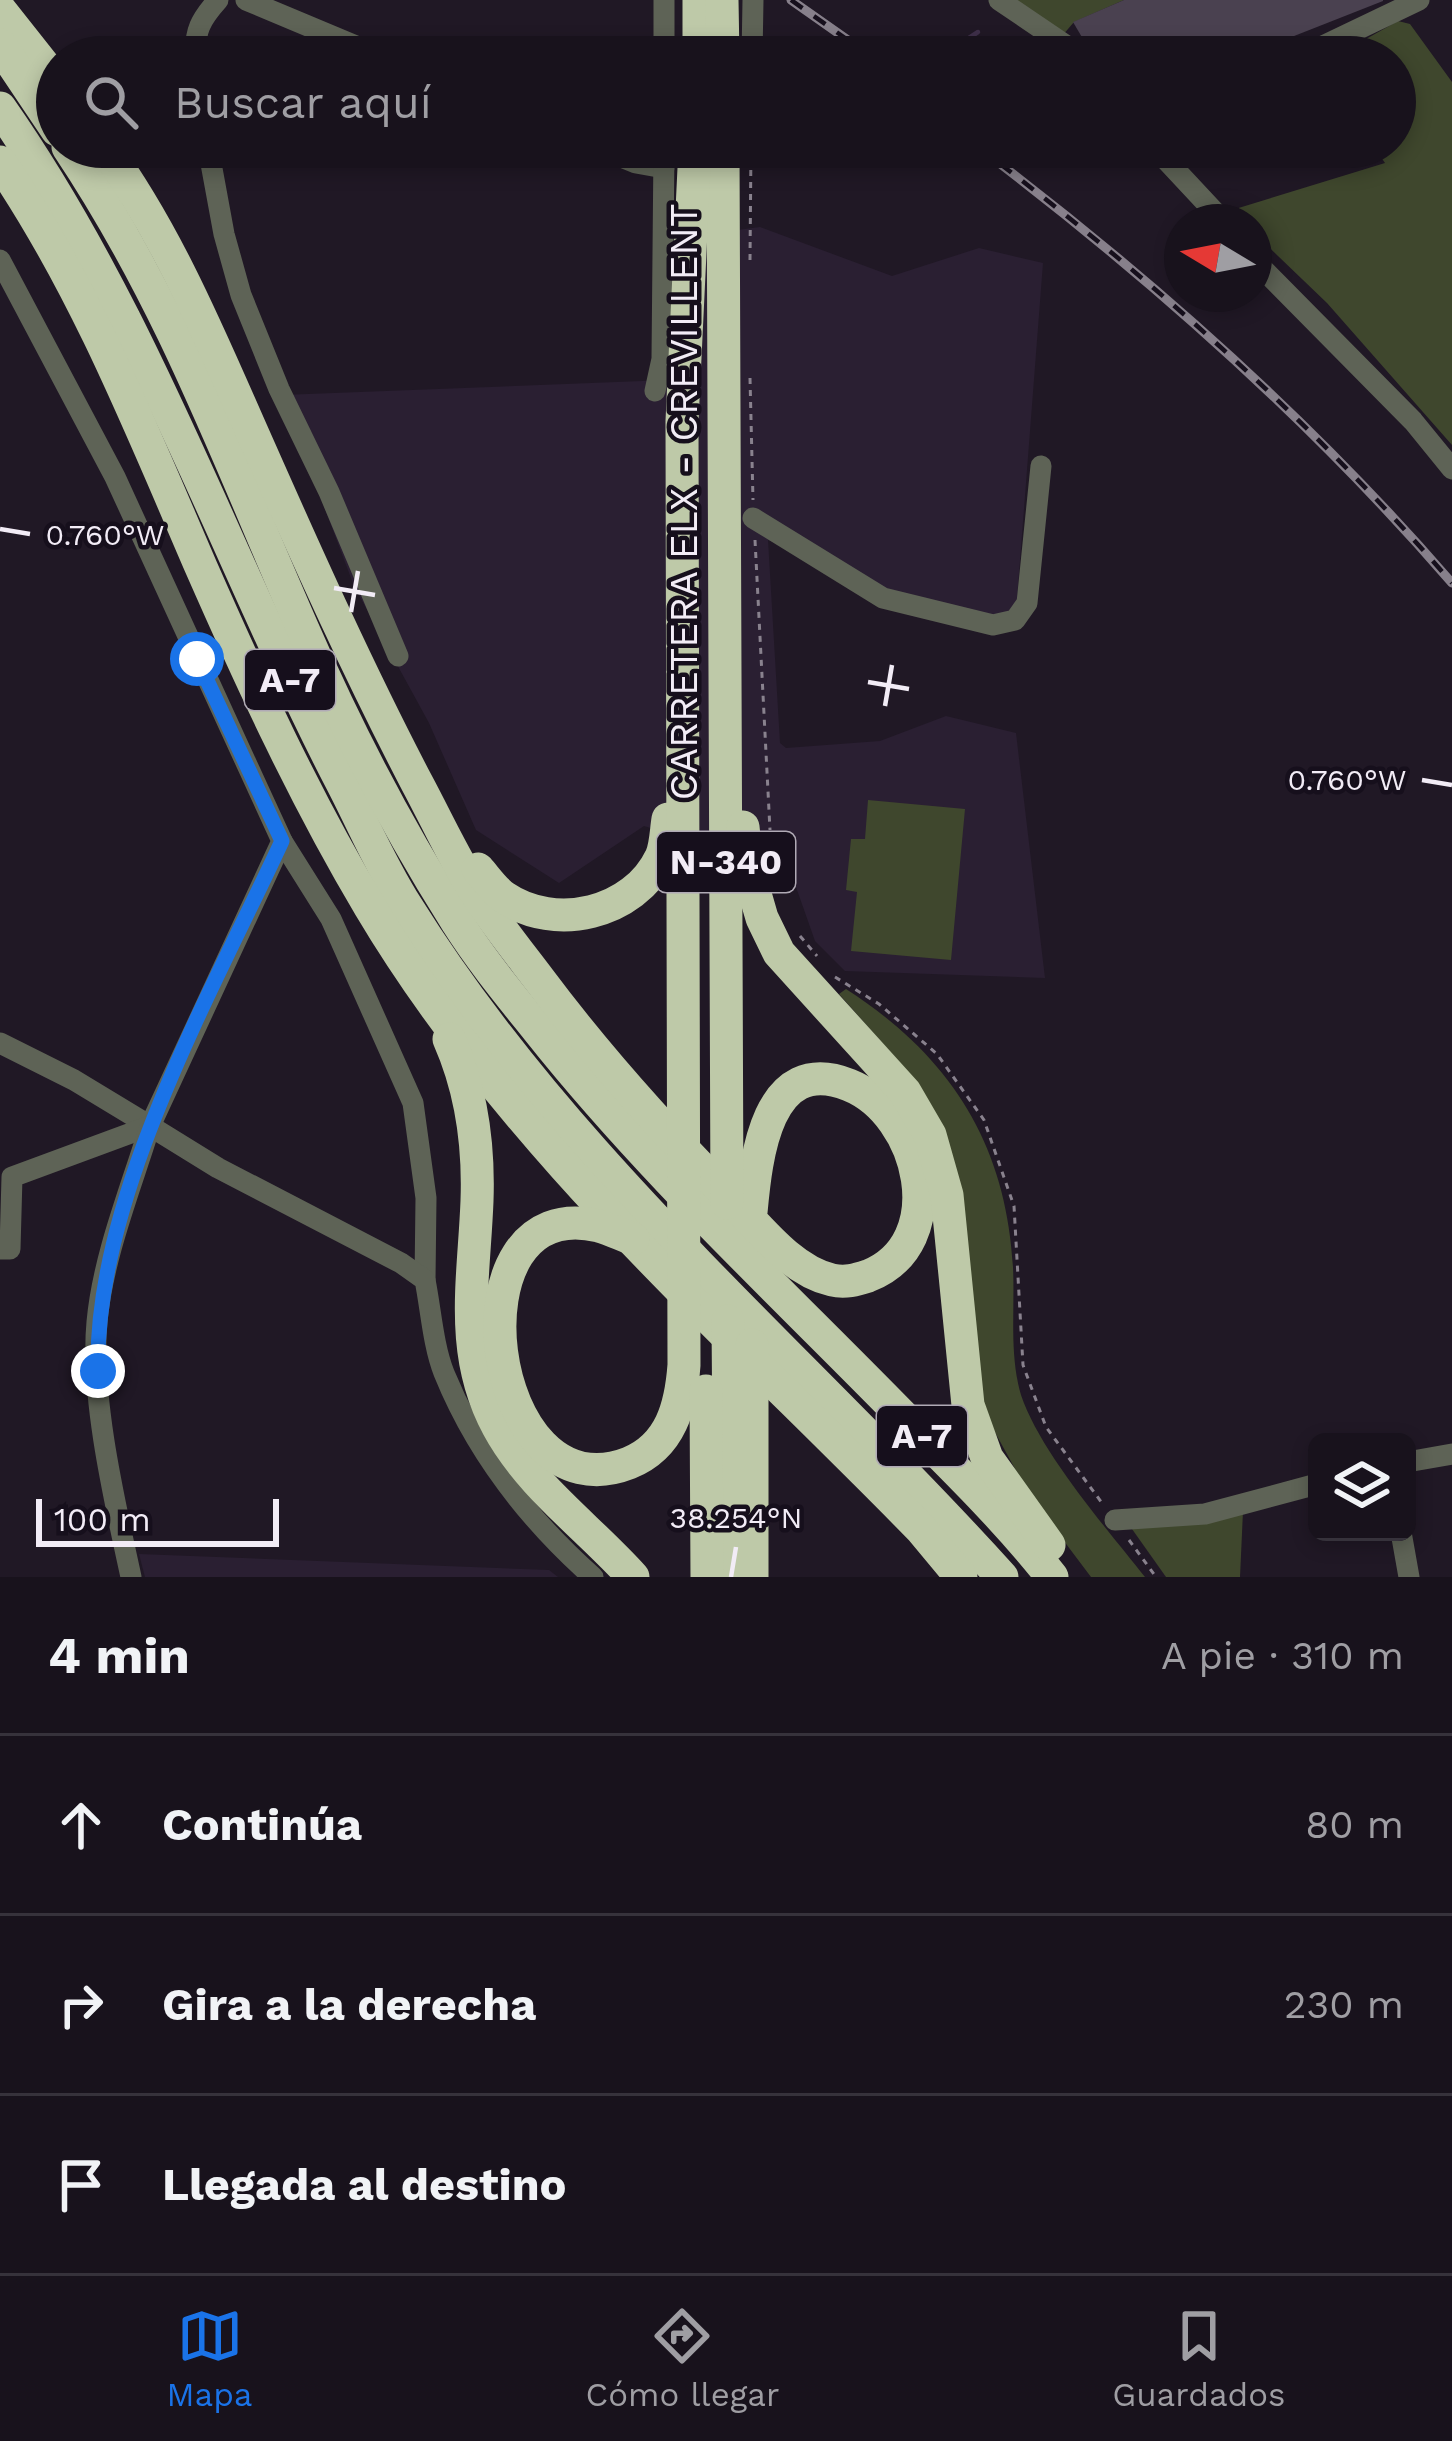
<!DOCTYPE html>
<html lang="es">
<head>
<meta charset="utf-8">
<style>
  :root { --surface:#18121c; --page:#252029; --text:#f1f3f6; --muted:#9f9ea3; --line:#36323b; --accent:#1a73e8 }
  body { margin:0; font-family:"Work Sans",sans-serif; background:var(--page); color:var(--text) }
  .controls { position:absolute; right:36px; bottom:36px; display:grid; overflow:hidden; border-radius:18px; box-shadow:0 6px 18px #0003 }
  .controls button { width:108px; height:108px; display:grid; place-items:center; padding:0; border:0; border-bottom:3px solid var(--line); background:var(--surface); color:var(--text); font:60px sans-serif }
  .compass { position:absolute; left:1164px; top:204px; width:108px; height:108px; border-radius:50%; background:var(--surface); box-shadow:0 6px 18px #0003; rotate:280deg }
  .scale { position:absolute; left:36px; bottom:30px; width:243px; box-sizing:border-box; padding-left:12px; border:6px solid #f2ecf6; border-top:0; font-size:33px; line-height:42px; white-space:nowrap; color:#f2ecf6; -webkit-text-stroke:9px #160f1c; paint-order:stroke }
  .stop { position:absolute; width:36px; height:36px; margin:-27px; border:9px solid #1a73e8; border-radius:50%; background:#fff }
  .stop.end { background:#1a73e8; border-color:#fff; box-shadow:0 3px 12px #0008 }
  .list { margin:0; padding:0; list-style:none }
  h2 { display:flex; justify-content:space-between; align-items:center; height:156px; margin:0; padding:0 48px; font-size:51px }
  h2 small { font-size:39px; font-weight:400; color:var(--muted) }
  .list li { display:grid; grid-template-columns:78px 1fr auto; gap:36px; align-items:center; box-sizing:border-box; height:180px; padding:0 48px; border-top:3px solid var(--line) }
  .list b { display:block; font-size:45px; white-space:nowrap }
  .list em { font-size:39px; font-style:normal; color:var(--muted) }
  .icon { flex:none; width:66px; height:66px; fill:none; stroke:currentColor; stroke-width:2; stroke-linecap:round; stroke-linejoin:round }
  .map { position:relative; flex:none; width:1452px; height:1577px; overflow:hidden }
  .search { position:absolute; background:var(--surface); box-shadow:0 6px 18px #0003; left:36px; right:36px; top:36px; height:132px; display:flex; align-items:center; gap:30px; box-sizing:border-box; padding:0 42px; border-radius:66px; color:var(--muted); font-size:45px }
  .sheet { height:696px; background:var(--surface) }
  nav { display:flex; justify-content:space-around; align-items:center; box-sizing:border-box; height:168px; border-top:3px solid var(--line); background:var(--surface); font-size:33px; color:var(--muted) }
  nav a { display:grid; justify-items:center; gap:6px }
  nav .on { color:var(--accent) }
  .map>svg:first-child { display:block }
  .built { fill:#2a1f32 }
  .green { fill:#3f472d }
  .lines { fill:none; stroke-linecap:round; stroke-linejoin:round }
  .stream { stroke:#3e2f49; stroke-width:4.5 }
  .building { fill:#4a4150 }
  .path { stroke:#89828e; stroke-width:3; stroke-dasharray:6 6; stroke-linecap:butt }
  .minor { stroke:#5e6356; stroke-width:21 }
  .highway { stroke:#bec9a8; stroke-width:33 }
  .rail-casing { stroke:#87808b; stroke-width:9 }
  .rail { stroke:#160f1c; stroke-width:4.5; stroke-dasharray:14; stroke-linecap:butt }
  .route { stroke:#1a73e8; stroke-width:15 }
  .ticks { fill:none; stroke:#f2ecf6; stroke-width:4.5 }
  .labels { text-anchor:middle; dominant-baseline:central; stroke-width:9; stroke-linejoin:round; paint-order:stroke }
  .shield { fill:#160f1c; stroke:#b0aab5; stroke-width:3 }
  .shield-label { font-size:36px; font-weight:bold; fill:#f2ecf6 }
  .street-label { font-size:39px; fill:#f2ecf6; stroke:#160f1c }
  .ticks-label { font-size:30px; text-anchor:middle; fill:#f2ecf6; stroke:#160f1c; stroke-width:9; stroke-linejoin:round; paint-order:stroke }
</style>
</head>
<body>
<div class="map">
<svg width="1452" height="1577" viewBox="0 0 1452 1577">
  <rect width="100%" height="100%" fill="#201825"/>
  <g class="built">
    <polygon points="760,227 892,276 979,248 1043,263 1016,612 979,631 768,540 780,743 786,748 880,741 946,716 1016,733 1045,978 845,971 815,941 790,870 644,826 559,883 476,830 429,723 354,586 282,395 668,380 677,238"/>
    <polygon points="139,1554 549,1570 558,1577 145,1577"/>
  </g>
  <g class="green">
    <polygon points="1015,0 1124,0 1074,22 1062,36"/>
    <polygon points="1398,21 1410,24 1452,82 1452,445 1327,303 1254,233 1254,222 1244,222 1232,210 1385,163 1374,147 1395,147 1395,57 1334,57"/>
    <polygon points="868,800 965,809 951,960 851,951 857,892 846,890 851,839 865,839"/>
    <path d="M846,989C950,1056 1006,1143 1013,1267C1015,1310 1009,1354 1021,1395C1040,1452 1107,1529 1145,1577H1091L1030,1496L991,1425L979,1387L918,1083L839,994Z"/>
    <polygon points="1243,1511 1240,1577 1166,1577 1132,1529"/>
  </g>
  <g class="lines">
    <polyline class="stream" points="940,57 978,32"/>
  </g>
  <polygon class="building" points="1124,0 1383,0 1383,1 1241,57 1117,57 1083,39 1073,22"/>
  <g class="lines">
    <g class="path">
      <polyline points="750,260 751,147"/>
      <polyline points="750,378 753,500"/>
      <polyline points="755,540 770,830"/>
      <polyline points="772,851 776,871"/>
      <polyline points="800,936 817,956"/>
      <polyline points="835,977 879,1004 937,1054 984,1120 1014,1206 1023,1365 1046,1427 1102,1503"/>
      <polyline points="1129,1540 1156,1577"/>
    </g>
    <g class="minor">
      <polyline points="246,0 382,57"/>
      <polyline points="664,0 664,57"/>
      <polyline points="999,0 1083,57"/>
      <path d="M196,57C194,31 201,19 218,0"/>
      <polyline points="752,57 753,0"/>
      <polyline points="1300,57 1419,0"/>
      <polyline points="208,147 224,234 241,295 279,389 329,492 398,656"/>
      <polyline points="597,147 636,163 664,168"/>
      <polyline points="1154,147 1224,222"/>
      <polyline points="0,260 115,477 282,841 150,1126 74,1080 0,1043"/>
      <polyline points="1254,260 1413,421 1452,469"/>
      <polyline points="655,391 662,359 664,147"/>
      <polyline points="753,518 883,598 993,625 1015,620 1027,603 1041,466"/>
      <polyline points="282,841 331,919 413,1103 426,1198 425,1280"/>
      <path d="M150,1126L218,1168L401,1263L425,1280C431,1310 433,1345 444,1373C476,1452 530,1521 593,1577"/>
      <polyline points="0,1249 10,1249 12,1177 150,1126"/>
      <polyline points="1407,1462 1452,1454"/>
      <polyline points="1115,1520 1205,1514 1317,1484"/>
      <polyline points="1401,1532 1409,1577"/>
      <path d="M131,1577C115,1503 90,1397 97,1322C103,1256 131,1188 150,1126"/>
    </g>
    <g class="highway">
      <polyline points="699,0 699,57"/>
      <polyline points="722,0 723,57"/>
      <polyline points="0,10 57,82"/>
      <polyline points="0,45 57,130"/>
      <path d="M0,108C145,315 225,556 340,779C362,821 381,867 407,907C567,1163 801,1355 1002,1577"/>
      <path d="M68,147C173,304 230,464 305,634C348,733 399,830 457,922C481,960 510,995 538,1030C653,1175 789,1299 917,1431C964,1478 1011,1525 1052,1577"/>
      <path d="M104,147C171,239 214,347 260,450C310,563 360,674 417,783C439,824 458,867 484,905C501,930 520,954 539,979C598,1058 663,1130 733,1201C760,1229 792,1271 832,1280C845,1283 856,1280 868,1276C952,1243 922,1114 849,1085C766,1052 756,1159 751,1212"/>
      <polyline points="723,147 727,1203"/>
      <path d="M0,162C85,287 141,428 201,567C252,683 305,798 370,907C512,1146 729,1332 921,1529L961,1577"/>
      <polyline points="743,827 747,866 762,918 779,953 905,1092 930,1135 947,1195 968,1405 987,1458 1049,1545"/>
      <path d="M478,869C486,878 494,890 504,897C555,932 634,914 661,857C666,846 666,831 668,819"/>
      <path d="M449,1039C472,1091 479,1145 477,1201C474,1280 458,1353 498,1427C529,1485 589,1528 633,1577"/>
      <path d="M633,1239C622,1235 610,1229 599,1226C443,1188 485,1520 629,1463C671,1446 681,1406 684,1365L682,421L695,147"/>
      <polyline points="728,1321 730,1577"/>
      <polyline points="752,1345 752,1577"/>
      <polyline points="706,1391 707,1577"/>
    </g>
    <g class="rail-casing">
      <g id="rail">
        <polyline points="791,0 872,57"/>
        <path d="M978,147C1150,277 1311,420 1452,583"/>
      </g>
    </g>
    <use href="#rail" class="rail"/>
  </g>
  <g class="lines">
    <path class="route" d="M98,1371C94,1199 210,996 282,841L197,659"/>
  </g>
  <path class="ticks" d="M0,529L30,534M334,588L375,595M351,612L358,571M868,682L909,689M885,706L892,665M1422,780L1452,785M731,1577L736,1547"/>
  <g class="labels">
    <g class="shield">
      <rect x="245" y="650" width="90" height="60" rx="9"/>
      <rect x="657" y="832" width="138" height="60" rx="9"/>
      <rect x="877" y="1406" width="90" height="60" rx="9"/>
    </g>
    <g class="shield-label">
      <text x="290" y="680">A-7</text>
      <text x="726" y="862">N-340</text>
      <text x="922" y="1436">A-7</text>
    </g>
    <g class="street-label">
      <text transform="translate(683 502) rotate(-90)">CARRETERA ELX - CREVILLENT</text>
    </g>
  </g>
  <g class="ticks-label">
    <text x="105" y="545">0.760°W</text>
    <text x="1347" y="790">0.760°W</text>
    <text x="736" y="1528">38.254°N</text>
  </g>
</svg>
<div class="controls">
<button><svg class="icon" aria-label="layers" viewBox="0 0 24 24"><path d="M12 4l9 5-9 5-9-5zM3 14l9 5 9-5"/></svg></button>
</div>
<svg class="compass" viewBox="-18 -18 36 36"><path d="M0-13l5 13h-10z" fill="#e53935"/><path d="M0 13l5-13h-10z" fill="#9f9ea3"/></svg>
<div class="scale">100 m</div>
<div class="stop" style="left:197px;top:659px"></div>
<div class="stop end" style="left:98px;top:1371px"></div>
<div class="search"><svg class="icon" aria-label="search" viewBox="0 0 24 24"><circle cx="10" cy="10" r="6"/><path d="M15 15l6 6"/></svg>Buscar aquí</div>
</div>
<section class="sheet">
<h2>4 min<small>A pie · 310 m</small></h2>
<ul class="list">
<li><svg class="icon" aria-label="ahead" viewBox="0 0 24 24"><path d="M12 20V5M6 11l6-6 6 6"/></svg><div><b>Continúa</b></div><em>80 m</em></li>
<li><svg class="icon" aria-label="right" viewBox="0 0 24 24"><path d="M7 20v-9h11M14 6l5 5-5 5"/></svg><div><b>Gira a la derecha</b></div><em>230 m</em></li>
<li><svg class="icon" aria-label="arrive" viewBox="0 0 24 24"><path d="M6 21V4h12l-3 4 3 4H6"/></svg><div><b>Llegada al destino</b></div></li>
</ul>
</section>
<nav>
<a class="on"><svg class="icon" aria-label="map" viewBox="0 0 24 24"><path d="M3 6l6-2 6 2 6-2v14l-6 2-6-2-6 2zM9 4v14M15 6v14"/></svg>Mapa</a>
<a><svg class="icon" aria-label="directions" viewBox="0 0 24 24"><path d="M12 3l9 9-9 9-9-9zM9 14v-3h6M13 9l2 2-2 2"/></svg>Cómo llegar</a>
<a><svg class="icon" aria-label="saved" viewBox="0 0 24 24"><path d="M7 4h10v16l-5-4-5 4z"/></svg>Guardados</a>
</nav>
</body>
</html>
